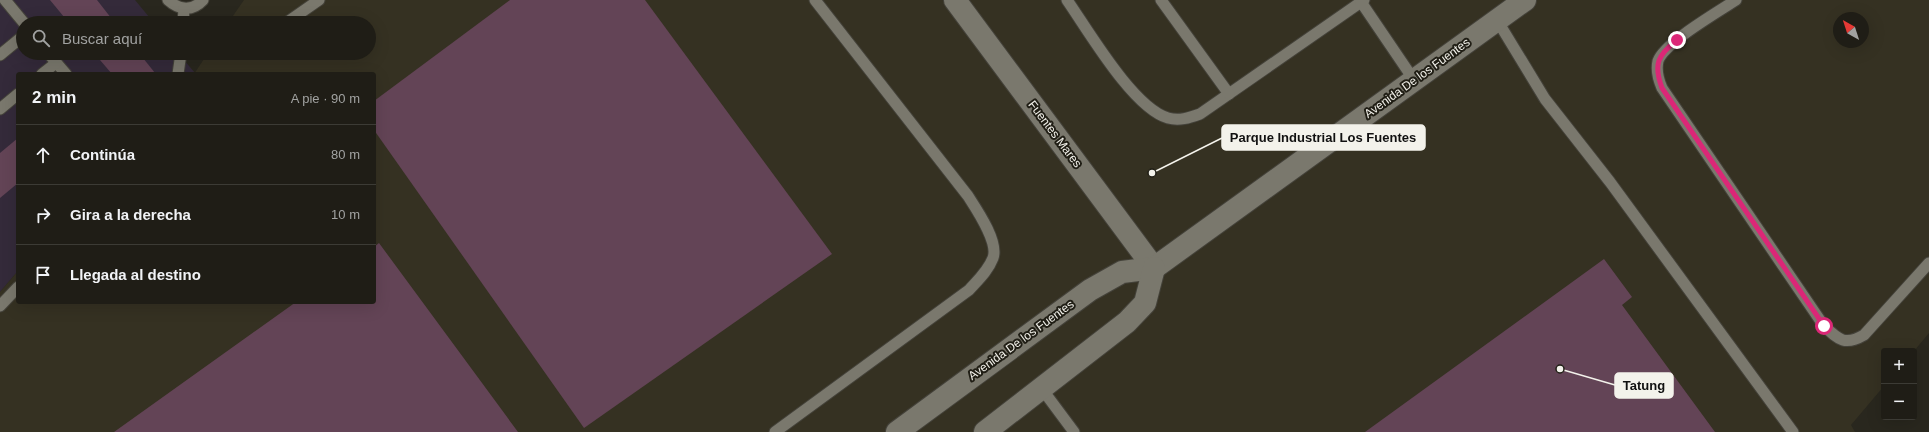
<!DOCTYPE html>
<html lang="es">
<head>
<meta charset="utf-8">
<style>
  :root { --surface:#1f1d16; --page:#2c2a23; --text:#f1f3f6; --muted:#a1a2a1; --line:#3c3b35 }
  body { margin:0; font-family:Helvetica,sans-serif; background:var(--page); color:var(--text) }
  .controls { position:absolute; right:12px; bottom:12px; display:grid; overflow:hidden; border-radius:4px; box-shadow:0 4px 16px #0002 }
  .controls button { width:36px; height:36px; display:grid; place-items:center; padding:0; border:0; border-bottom:1px solid var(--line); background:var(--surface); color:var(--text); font:20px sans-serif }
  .compass { position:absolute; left:1833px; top:12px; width:36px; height:36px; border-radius:50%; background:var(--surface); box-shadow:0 4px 16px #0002; rotate:321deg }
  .stop { position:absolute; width:12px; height:12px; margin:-9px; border:3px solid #db2777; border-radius:50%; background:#fff }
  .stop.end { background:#db2777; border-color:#fff; box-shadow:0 1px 4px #0008 }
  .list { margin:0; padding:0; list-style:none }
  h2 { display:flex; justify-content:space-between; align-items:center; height:52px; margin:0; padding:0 16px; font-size:17px }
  h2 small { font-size:13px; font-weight:400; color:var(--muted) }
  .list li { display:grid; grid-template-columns:26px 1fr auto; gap:12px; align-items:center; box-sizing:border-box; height:60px; padding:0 16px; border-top:1px solid var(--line) }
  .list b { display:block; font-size:15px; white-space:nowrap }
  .list em { font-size:13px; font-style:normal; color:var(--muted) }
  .icon { flex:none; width:22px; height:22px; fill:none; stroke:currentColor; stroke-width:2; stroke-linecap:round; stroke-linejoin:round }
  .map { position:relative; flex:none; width:1929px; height:432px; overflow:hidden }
  .search { position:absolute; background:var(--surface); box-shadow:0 4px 16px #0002; left:16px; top:16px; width:360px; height:44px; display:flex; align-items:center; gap:10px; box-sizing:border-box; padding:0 14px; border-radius:22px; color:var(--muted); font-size:15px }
  .panel { position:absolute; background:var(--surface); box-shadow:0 4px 16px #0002; left:16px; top:72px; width:360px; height:232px; border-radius:4px }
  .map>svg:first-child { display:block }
  .commercial { fill:#342a3a }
  .built { fill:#353122; fill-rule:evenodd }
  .building { fill:#634456 }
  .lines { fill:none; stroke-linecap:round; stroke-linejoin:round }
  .service-casing { stroke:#44423a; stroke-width:13 }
  .minor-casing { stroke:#44423a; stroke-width:24 }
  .service { stroke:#7a786d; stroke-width:11 }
  .minor { stroke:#7a786d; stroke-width:22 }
  .route { stroke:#db2777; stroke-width:5 }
  .labels { text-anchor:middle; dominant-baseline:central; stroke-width:4; stroke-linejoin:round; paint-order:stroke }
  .street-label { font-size:12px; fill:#f3f2eb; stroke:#201e15 }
  .leader { fill:none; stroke:#f3f2eb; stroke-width:1.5 }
  .callout-dot { fill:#f3f2eb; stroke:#201e15; stroke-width:1.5 }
  .callout { fill:#f3f2eb; stroke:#f3f2eb; stroke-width:1.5 }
  .callout-label { font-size:13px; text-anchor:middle; font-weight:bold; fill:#111 }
</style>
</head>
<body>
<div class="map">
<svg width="1929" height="432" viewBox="0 0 1929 432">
  <rect width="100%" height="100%" fill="#29271e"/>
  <polygon class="commercial" points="0,0 135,0 154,23 23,23 23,53 178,53 195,73 18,74 18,271 0,292"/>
  <path class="built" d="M244,0H1929V333L1914,351H1884V386L1851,425L1855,432H0V292L18,271V302H374V74H194L208,53H369V23H228ZM1839,18H1863V42H1839Z"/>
  <g class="building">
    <polygon points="50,0 97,0 115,23 69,23"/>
    <polygon points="510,0 645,0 832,254 584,428 374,130 374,101"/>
    <polygon points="94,53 139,53 155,73 112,74"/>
    <polygon points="18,138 18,183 0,198 0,153"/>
    <polygon points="379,243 518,432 114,432 296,302 374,302 374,247"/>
    <polygon points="1604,259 1632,297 1622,305 1715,432 1365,432"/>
  </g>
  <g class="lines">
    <g class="service-casing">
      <g id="service">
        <polyline points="5,0 24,23"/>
        <path d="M168,0C179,10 192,12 203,0"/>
        <path d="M1067,0C1088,30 1133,108 1168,118C1179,121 1189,118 1200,114L1364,0"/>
        <polyline points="1161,0 1229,94"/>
        <path d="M1736,0C1718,12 1664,43 1658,61C1656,70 1658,79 1662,88L1824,326C1839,340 1845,346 1864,335L1929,263"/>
        <polyline points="1361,2 1414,80"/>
        <polyline points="1497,20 1545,99 1610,182 1793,432"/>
        <polyline points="183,23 184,9"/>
        <polyline points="286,23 319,0"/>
        <polyline points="48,53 66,74"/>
        <polyline points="0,55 23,36"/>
        <polyline points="42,74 56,63"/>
        <polyline points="178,74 181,53"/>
        <polyline points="0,109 18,94"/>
        <polyline points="0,306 18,287"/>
        <polyline points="1042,389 1074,432"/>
        <path d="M775,432L969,290C978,280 988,271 993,258C999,242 977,210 968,196L815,0"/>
      </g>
    </g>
    <g class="minor-casing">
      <g id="minor">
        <polyline points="955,0 1154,268"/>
        <polyline points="897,432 1090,290 1122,272 1154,268 1525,0"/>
        <polyline points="985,432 1127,322 1145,303 1154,268"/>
      </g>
    </g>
    <use href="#service" class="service"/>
    <use href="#minor" class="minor"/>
  </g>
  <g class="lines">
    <path class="route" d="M1677,40C1658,55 1653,64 1662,88L1824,326"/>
  </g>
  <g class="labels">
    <g class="street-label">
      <text transform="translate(1417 78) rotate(-36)">Avenida De los Fuentes</text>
      <text transform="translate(1055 134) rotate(53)">Fuentes Mares</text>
      <text transform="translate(1021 340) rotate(-36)">Avenida De los Fuentes</text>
    </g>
  </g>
  <path class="leader" d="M1152 173L1222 138M1560 369L1615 385"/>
  <g class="callout-dot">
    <circle cx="1152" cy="173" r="4"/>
    <circle cx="1560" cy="369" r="4"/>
  </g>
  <g class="callout">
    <rect x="1222" y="125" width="203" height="25" rx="4"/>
    <rect x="1615" y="373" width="58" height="25" rx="4"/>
  </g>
  <g class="callout-label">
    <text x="1323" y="142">Parque Industrial Los Fuentes</text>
    <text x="1644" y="390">Tatung</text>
  </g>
</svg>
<div class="controls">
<button>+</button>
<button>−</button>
</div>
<svg class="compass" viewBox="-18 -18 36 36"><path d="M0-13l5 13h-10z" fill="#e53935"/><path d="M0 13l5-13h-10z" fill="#a1a2a1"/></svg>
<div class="stop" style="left:1824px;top:326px"></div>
<div class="stop end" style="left:1677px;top:40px"></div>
<div class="search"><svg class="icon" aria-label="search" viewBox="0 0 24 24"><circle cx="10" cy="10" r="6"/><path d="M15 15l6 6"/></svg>Buscar aquí</div>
<section class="panel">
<h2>2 min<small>A pie · 90 m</small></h2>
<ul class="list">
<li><svg class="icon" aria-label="ahead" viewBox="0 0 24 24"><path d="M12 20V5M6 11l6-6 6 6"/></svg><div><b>Continúa</b></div><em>80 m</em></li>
<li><svg class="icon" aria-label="right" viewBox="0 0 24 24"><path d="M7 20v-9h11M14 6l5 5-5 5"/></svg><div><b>Gira a la derecha</b></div><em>10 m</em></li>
<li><svg class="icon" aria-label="arrive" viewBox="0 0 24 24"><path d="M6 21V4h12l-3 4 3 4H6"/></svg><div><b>Llegada al destino</b></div></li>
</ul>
</section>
</div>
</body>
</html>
